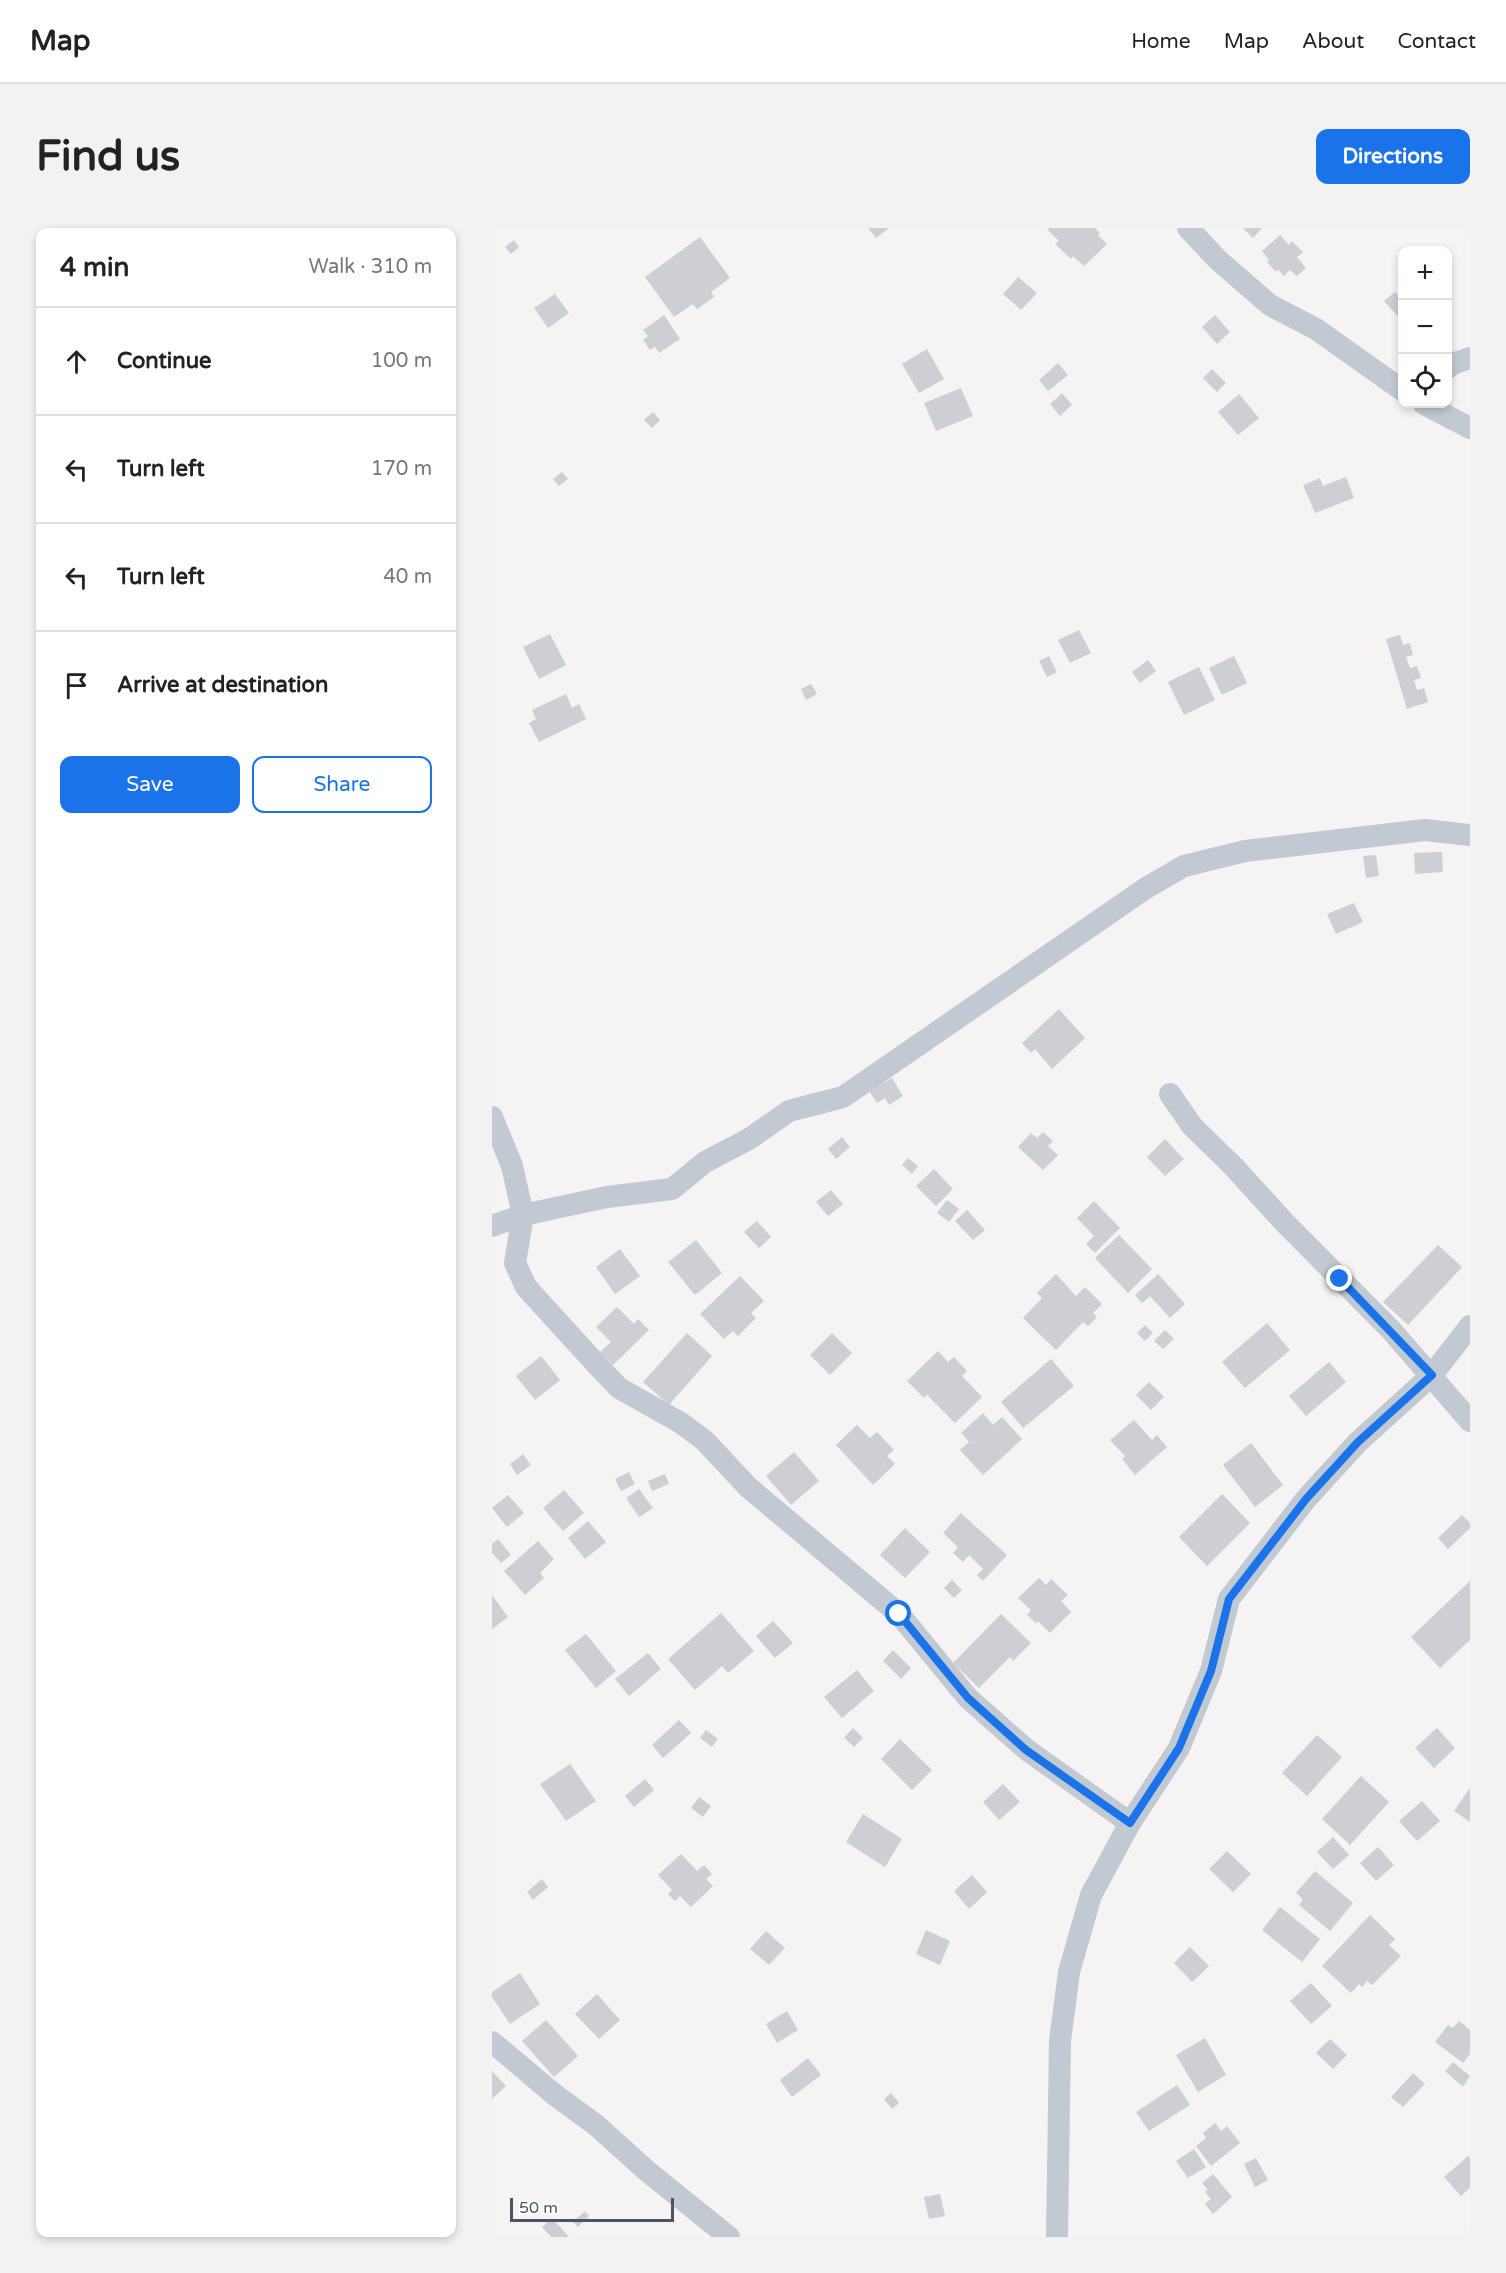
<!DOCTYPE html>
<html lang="en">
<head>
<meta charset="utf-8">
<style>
  :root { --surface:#fff; --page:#f2f2f2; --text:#222; --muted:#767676; --line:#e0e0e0; --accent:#1a73e8 }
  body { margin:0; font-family:"Varela Round",sans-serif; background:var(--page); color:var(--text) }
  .controls { position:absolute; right:18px; top:18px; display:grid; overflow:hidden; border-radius:12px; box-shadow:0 3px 9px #0003 }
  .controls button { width:54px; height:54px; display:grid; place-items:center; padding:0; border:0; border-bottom:2px solid var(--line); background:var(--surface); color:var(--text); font:30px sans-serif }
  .scale { position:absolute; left:18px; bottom:15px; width:164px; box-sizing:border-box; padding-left:6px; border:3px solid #4a5661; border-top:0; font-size:16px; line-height:21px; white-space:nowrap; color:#4a5661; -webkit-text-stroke:4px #fff; paint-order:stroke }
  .stop { position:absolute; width:18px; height:18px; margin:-14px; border:4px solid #1a73e8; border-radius:50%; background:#fff }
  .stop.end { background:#1a73e8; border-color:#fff; box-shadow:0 2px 6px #0008 }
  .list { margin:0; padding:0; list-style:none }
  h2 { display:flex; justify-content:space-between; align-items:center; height:78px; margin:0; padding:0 24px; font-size:26px }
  h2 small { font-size:20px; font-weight:400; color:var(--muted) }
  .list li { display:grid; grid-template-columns:39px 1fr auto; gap:18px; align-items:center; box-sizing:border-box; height:108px; padding:0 24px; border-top:2px solid var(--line) }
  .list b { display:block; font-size:22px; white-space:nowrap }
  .list em { font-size:20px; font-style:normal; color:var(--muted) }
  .actions { display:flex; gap:12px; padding:18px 24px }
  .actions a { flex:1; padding:14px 0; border:2px solid var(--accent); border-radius:12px; text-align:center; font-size:21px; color:var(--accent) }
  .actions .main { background:var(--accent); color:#fff }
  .icon { flex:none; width:33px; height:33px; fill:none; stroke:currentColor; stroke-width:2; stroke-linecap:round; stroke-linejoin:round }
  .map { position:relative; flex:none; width:978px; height:2009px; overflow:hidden; border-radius:12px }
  header { display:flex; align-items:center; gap:36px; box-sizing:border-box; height:84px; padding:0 30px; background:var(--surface); border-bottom:2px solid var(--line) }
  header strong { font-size:28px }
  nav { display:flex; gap:33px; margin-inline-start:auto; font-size:21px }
  .intro { display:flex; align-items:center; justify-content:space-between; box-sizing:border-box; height:144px; padding:0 36px }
  h1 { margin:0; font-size:42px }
  .button { padding:15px 27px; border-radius:12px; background:var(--accent); color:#fff; font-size:21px; font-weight:700 }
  main { display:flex; gap:36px; padding:0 36px }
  aside { flex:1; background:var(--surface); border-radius:12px; box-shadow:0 3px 9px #0003 }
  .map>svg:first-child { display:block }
  .building { fill:#cdcfd5 }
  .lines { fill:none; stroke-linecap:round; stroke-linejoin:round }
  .minor { stroke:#c1cad2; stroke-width:22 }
  .route { stroke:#1a73e8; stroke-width:8 }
</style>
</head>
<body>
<header>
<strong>Map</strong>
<nav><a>Home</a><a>Map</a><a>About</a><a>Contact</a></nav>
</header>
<div class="intro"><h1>Find us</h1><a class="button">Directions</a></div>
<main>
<aside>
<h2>4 min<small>Walk · 310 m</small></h2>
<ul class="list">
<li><svg class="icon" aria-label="ahead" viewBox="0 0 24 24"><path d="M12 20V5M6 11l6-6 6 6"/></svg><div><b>Continue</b></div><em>100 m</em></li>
<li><svg class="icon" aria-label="left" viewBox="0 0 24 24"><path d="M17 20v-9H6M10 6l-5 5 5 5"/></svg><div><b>Turn left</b></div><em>170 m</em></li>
<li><svg class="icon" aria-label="left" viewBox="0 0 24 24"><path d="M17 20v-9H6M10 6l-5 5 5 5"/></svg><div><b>Turn left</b></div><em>40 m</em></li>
<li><svg class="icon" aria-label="arrive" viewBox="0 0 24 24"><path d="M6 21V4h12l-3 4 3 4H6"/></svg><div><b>Arrive at destination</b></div></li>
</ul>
<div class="actions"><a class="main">Save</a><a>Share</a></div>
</aside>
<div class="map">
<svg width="978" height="2009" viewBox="0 0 978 2009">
  <rect width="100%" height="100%" fill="#f5f3f3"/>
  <g class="building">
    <polygon points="376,0 397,0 384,10"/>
    <polygon points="556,0 603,0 608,5 606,7 615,16 592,38 581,28 579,31 563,16 567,13 555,1"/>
    <polygon points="751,0 770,0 761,10"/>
    <polygon points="788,7 797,17 800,13 811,24 805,29 814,40 805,48 798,42 792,48 786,41 784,44 775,34 777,32 770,23"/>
    <polygon points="208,9 238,50 219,64 222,69 205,81 201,76 182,89 153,49"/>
    <polygon points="22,12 27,19 19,26 13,19"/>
    <polygon points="526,49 545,65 529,82 511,66"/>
    <polygon points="903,64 910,72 910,93 892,73"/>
    <polygon points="63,66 77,85 56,100 42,80"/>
    <polygon points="172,87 188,111 167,125 163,119 158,122 151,112 156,108 151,102"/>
    <polygon points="723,87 738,104 725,116 710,99"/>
    <polygon points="435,121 452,151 427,165 410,136"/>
    <polygon points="566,135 576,147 556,163 547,152"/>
    <polygon points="720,141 734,155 725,164 711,150"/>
    <polygon points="469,160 481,188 444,203 432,175"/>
    <polygon points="570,165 580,177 568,188 558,176"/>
    <polygon points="747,166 767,190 746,207 726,184"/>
    <polygon points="161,184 168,192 160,200 152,192"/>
    <polygon points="70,244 76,251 67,258 61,251"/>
    <polygon points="854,249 862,270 823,285 811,257 828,250 831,258"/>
    <polygon points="587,402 599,425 578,435 566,412"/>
    <polygon points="58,406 74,437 47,451 31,419"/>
    <polygon points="908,407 911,417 918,415 921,427 914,429 918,440 925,438 929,450 922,452 925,462 932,460 936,474 915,481 894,411"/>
    <polygon points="557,428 565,444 555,449 547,433"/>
    <polygon points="742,428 755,455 730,467 717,440"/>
    <polygon points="656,432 664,443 648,455 640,444"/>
    <polygon points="707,439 723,472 692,487 676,454"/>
    <polygon points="319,456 325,466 314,472 309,461"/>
    <polygon points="74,466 80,480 87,476 94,491 47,514 37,495 44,491 40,482"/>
    <polygon points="950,624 951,644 923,646 922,625"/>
    <polygon points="884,627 887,648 874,650 871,628"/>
    <polygon points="862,675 871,694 844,706 835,686"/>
    <polygon points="567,781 593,810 560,841 543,821 539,825 530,815"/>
    <polygon points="400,850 411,868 397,877 393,870 385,875 377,863"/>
    <polygon points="551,904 561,913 556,918 566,927 551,942 526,919 539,905 545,910"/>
    <polygon points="350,909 358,919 344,931 336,921"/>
    <polygon points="673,911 692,931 673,948 655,929"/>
    <polygon points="416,930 426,938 420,946 410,937"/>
    <polygon points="442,941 461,961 444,978 424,958"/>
    <polygon points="339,962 351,976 336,988 324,974"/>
    <polygon points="455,972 467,981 457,994 445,985"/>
    <polygon points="602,973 628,1000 603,1025 594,1016 602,1008 585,990"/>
    <polygon points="475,982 493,1002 481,1012 463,993"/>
    <polygon points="265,993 279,1009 267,1020 252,1004"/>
    <polygon points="627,1007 660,1041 636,1065 603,1030"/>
    <polygon points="204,1012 230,1045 203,1067 176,1034"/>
    <polygon points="946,1017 970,1039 916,1097 891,1074"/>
    <polygon points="128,1021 148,1048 123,1066 104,1039"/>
    <polygon points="564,1046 584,1068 593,1059 610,1076 601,1085 605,1089 596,1098 591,1094 564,1122 531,1090 550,1070 545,1065"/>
    <polygon points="666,1046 693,1076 678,1090 658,1068 650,1075 643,1067"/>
    <polygon points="248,1048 272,1073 259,1085 264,1090 246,1108 241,1103 232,1111 208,1086"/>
    <polygon points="125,1079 142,1096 146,1091 157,1102 121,1137 108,1124 119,1114 104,1099"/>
    <polygon points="775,1095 798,1122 753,1160 730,1134"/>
    <polygon points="653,1097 661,1105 653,1113 645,1105"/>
    <polygon points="673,1102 682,1111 671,1121 662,1113"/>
    <polygon points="195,1105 220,1128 177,1177 151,1154"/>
    <polygon points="340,1105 360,1125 338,1147 318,1127"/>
    <polygon points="446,1123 456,1134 462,1129 475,1143 470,1148 490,1169 463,1195 435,1167 432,1170 415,1153"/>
    <polygon points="49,1128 68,1152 43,1172 24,1148"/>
    <polygon points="559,1131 582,1158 531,1200 509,1174"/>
    <polygon points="837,1134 854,1154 814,1188 797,1168"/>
    <polygon points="657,1154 672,1169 659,1182 644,1167"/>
    <polygon points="491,1185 501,1197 510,1189 530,1211 491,1247 468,1222 477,1214 469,1205"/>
    <polygon points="642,1192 660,1212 665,1207 675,1219 643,1247 630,1231 633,1228 618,1212"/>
    <polygon points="365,1197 378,1210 385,1204 402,1222 395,1228 403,1236 381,1257 344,1217"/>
    <polygon points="759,1215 791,1257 763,1279 731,1237"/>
    <polygon points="302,1224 327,1253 299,1277 274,1248"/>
    <polygon points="31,1226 39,1237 25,1247 18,1236"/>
    <polygon points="137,1244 143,1256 129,1263 123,1251"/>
    <polygon points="173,1246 177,1256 160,1263 156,1253"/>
    <polygon points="147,1261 161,1280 147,1289 134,1270"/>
    <polygon points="72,1262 92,1285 71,1303 51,1280"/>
    <polygon points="730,1266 758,1295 715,1338 687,1309"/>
    <polygon points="16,1267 32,1285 15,1299 0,1280"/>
    <polygon points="469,1285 515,1327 491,1353 485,1347 491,1341 477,1327 471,1334 461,1325 466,1319 451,1305"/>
    <polygon points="970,1287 978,1295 978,1300 956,1321 946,1310"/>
    <polygon points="96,1293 114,1314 93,1331 76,1310"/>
    <polygon points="413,1300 438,1324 413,1350 388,1327"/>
    <polygon points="6,1311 19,1327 9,1335 0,1325 0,1316"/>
    <polygon points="46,1313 62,1331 48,1345 52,1350 33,1367 12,1343"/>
    <polygon points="547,1350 554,1357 559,1351 576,1367 569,1373 579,1384 558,1405 546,1393 544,1395 535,1387 539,1382 526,1370"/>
    <polygon points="460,1352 470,1362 462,1370 452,1360"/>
    <polygon points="978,1353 978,1412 948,1440 919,1409"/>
    <polygon points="0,1367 16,1389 0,1401"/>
    <polygon points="229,1385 262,1423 236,1445 230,1438 203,1462 176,1431"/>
    <polygon points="509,1386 539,1415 521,1433 518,1429 487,1460 461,1435"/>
    <polygon points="281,1393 301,1415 283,1430 264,1408"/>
    <polygon points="94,1406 124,1443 104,1460 73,1422"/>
    <polygon points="401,1422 419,1440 409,1451 391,1433"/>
    <polygon points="156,1425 169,1441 137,1468 123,1451"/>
    <polygon points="365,1442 382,1463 350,1490 332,1469"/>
    <polygon points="187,1492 199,1505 171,1530 160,1517"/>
    <polygon points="361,1500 371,1510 362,1519 352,1510"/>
    <polygon points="945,1500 963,1520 942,1540 923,1520"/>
    <polygon points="214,1502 226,1511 220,1519 208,1510"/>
    <polygon points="825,1507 850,1529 815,1568 790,1545"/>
    <polygon points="408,1511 440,1542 420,1562 389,1531"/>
    <polygon points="78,1536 104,1573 74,1593 48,1556"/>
    <polygon points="869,1548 897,1574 858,1617 830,1591"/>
    <polygon points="153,1551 162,1562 142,1579 133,1568"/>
    <polygon points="511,1556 528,1574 507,1592 491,1574"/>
    <polygon points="978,1560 978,1594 962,1583"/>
    <polygon points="207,1569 219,1578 211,1589 199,1580"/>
    <polygon points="930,1573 948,1593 925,1613 907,1593"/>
    <polygon points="371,1586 410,1611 393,1639 354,1614"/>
    <polygon points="841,1609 857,1627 841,1641 825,1624"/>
    <polygon points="886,1619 902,1637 884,1653 868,1635"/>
    <polygon points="735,1623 759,1646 741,1664 717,1641"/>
    <polygon points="189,1626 205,1643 212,1637 220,1646 214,1651 221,1658 199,1679 188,1668 183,1673 176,1666 180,1662 166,1647"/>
    <polygon points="823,1643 861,1675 838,1703 807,1677 811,1671 804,1665"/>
    <polygon points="480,1647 495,1664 477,1681 462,1663"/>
    <polygon points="50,1651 56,1659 41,1672 35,1664"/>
    <polygon points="788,1679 828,1711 810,1734 770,1702"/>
    <polygon points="878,1687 903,1711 897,1717 909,1728 880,1757 875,1753 870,1759 867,1756 859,1765 830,1738"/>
    <polygon points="434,1702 458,1713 448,1737 424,1726"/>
    <polygon points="274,1703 293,1720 277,1737 258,1721"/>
    <polygon points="698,1719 717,1738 700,1754 682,1735"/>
    <polygon points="28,1745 48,1776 18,1796 0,1769 0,1764"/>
    <polygon points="819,1755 840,1778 819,1796 798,1773"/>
    <polygon points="105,1766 128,1792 107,1811 83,1786"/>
    <polygon points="295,1783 306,1802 285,1815 274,1796"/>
    <polygon points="54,1792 86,1828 62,1849 30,1813"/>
    <polygon points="967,1793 978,1802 978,1826 971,1835 943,1814 956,1797 961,1800"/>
    <polygon points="713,1810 734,1847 706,1864 684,1827"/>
    <polygon points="838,1811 855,1827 841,1841 824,1825"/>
    <polygon points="316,1830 329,1847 300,1869 288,1852"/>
    <polygon points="961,1834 978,1848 971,1859 953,1843"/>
    <polygon points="0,1843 14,1858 0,1871"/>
    <polygon points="921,1845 933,1856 911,1879 899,1869"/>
    <polygon points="685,1857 698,1877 657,1903 644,1884"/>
    <polygon points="399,1865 407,1875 400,1881 392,1871"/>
    <polygon points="723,1895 729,1903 735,1898 748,1915 719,1938 704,1918 714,1910 711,1905"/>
    <polygon points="702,1921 714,1939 696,1950 684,1933"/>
    <polygon points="976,1928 978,1930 978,1960 969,1968 952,1949"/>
    <polygon points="764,1930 776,1952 763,1959 752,1936"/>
    <polygon points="721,1946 740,1969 721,1986 713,1976 719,1971 713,1964 716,1962 710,1955"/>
    <polygon points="448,1966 453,1988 437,1991 432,1969"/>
    <polygon points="93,1983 97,1988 86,1999 81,1994"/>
    <polygon points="60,1990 77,2009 59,2009 50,1999"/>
  </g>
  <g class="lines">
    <g class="minor">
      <polyline points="696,0 726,32 778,77 824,101 910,162"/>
      <polyline points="956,140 960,136 978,130"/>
      <polyline points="932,176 978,200"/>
      <polyline points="678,866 700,898 741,938 792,994 899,1102 978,1193"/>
      <polyline points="0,889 20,938 31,987 23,1035 34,1059 107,1139 127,1160 189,1195 212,1212 256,1259 407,1386 476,1470 535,1522 638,1595"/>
      <polyline points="0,998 31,987 115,969 180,961 213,934 257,911 297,883 351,869 654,660 692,638 753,623 933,602 978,607"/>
      <polyline points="0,1814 63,1867 104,1897 155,1943 237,2009"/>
      <polyline points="565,2009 568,1813 577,1744 599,1667 638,1595 687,1520 719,1443 737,1371 814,1271 866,1214 940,1147 978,1098"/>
    </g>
  </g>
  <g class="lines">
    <polyline class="route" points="407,1386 476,1470 534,1522 638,1595 687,1520 697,1496 719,1443 737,1371 814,1271 866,1214 940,1147 848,1051"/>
  </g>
</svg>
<div class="controls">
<button>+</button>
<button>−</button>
<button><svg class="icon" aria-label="locate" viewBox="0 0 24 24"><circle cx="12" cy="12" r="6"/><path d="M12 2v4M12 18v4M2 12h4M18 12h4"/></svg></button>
</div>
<div class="scale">50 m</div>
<div class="stop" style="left:407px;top:1386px"></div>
<div class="stop end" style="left:848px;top:1051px"></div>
</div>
</main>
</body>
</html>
